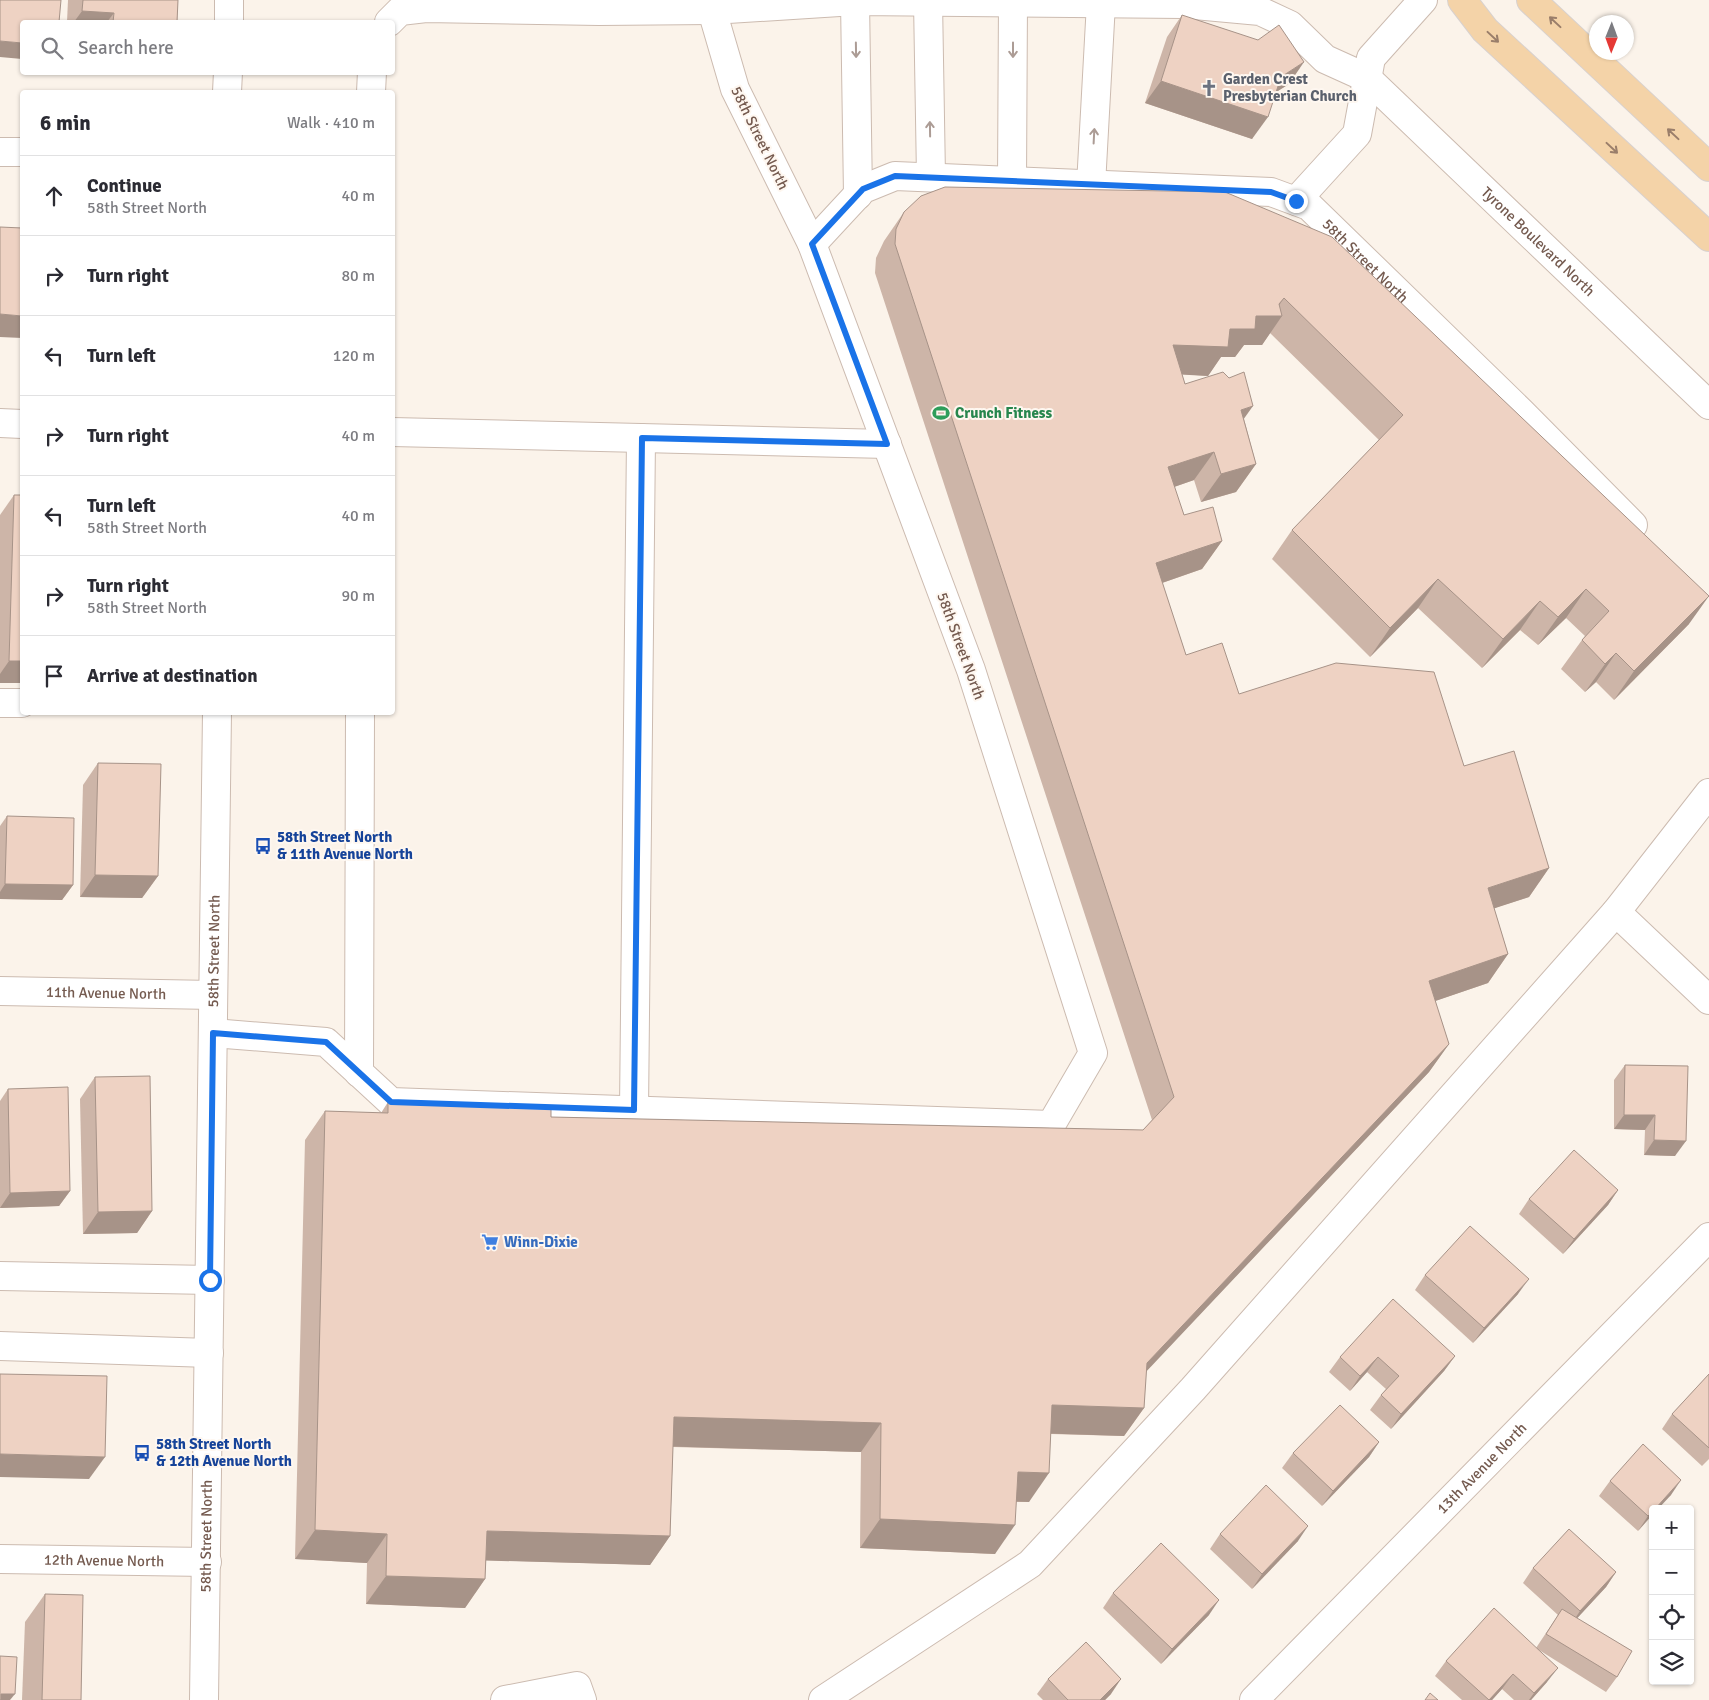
<!DOCTYPE html>
<html lang="en">
<head>
<meta charset="utf-8">
<style>
  :root { --surface:#fff; --page:#f2f2f3; --text:#2b2b33; --muted:#7c7c81; --line:#e1e1e2 }
  body { margin:0; font-family:Signika,sans-serif; background:var(--page); color:var(--text) }
  .controls { position:absolute; right:15px; bottom:15px; display:grid; overflow:hidden; border-radius:5px; box-shadow:0 1px 4px #0004 }
  .controls button { width:45px; height:45px; display:grid; place-items:center; padding:0; border:0; border-bottom:1px solid var(--line); background:var(--surface); color:var(--text); font:25px sans-serif }
  .compass { position:absolute; left:1589px; top:15px; width:45px; height:45px; border-radius:50%; background:var(--surface); box-shadow:0 1px 4px #0004; rotate:181deg }
  .stop { position:absolute; width:15px; height:15px; margin:-11px; border:4px solid #1a73e8; border-radius:50%; background:#fff }
  .stop.end { background:#1a73e8; border-color:#fff; box-shadow:0 1px 5px #0008 }
  .list { margin:0; padding:0; list-style:none }
  h2 { display:flex; justify-content:space-between; align-items:center; height:65px; margin:0; padding:0 20px; font-size:21px }
  h2 small { font-size:16px; font-weight:400; color:var(--muted) }
  .list li { display:grid; grid-template-columns:32px 1fr auto; gap:15px; align-items:center; box-sizing:border-box; height:80px; padding:0 20px; border-top:1px solid var(--line) }
  .list b { display:block; font-size:19px; white-space:nowrap }
  .list p { margin:0; font-size:16px; white-space:nowrap; color:var(--muted) }
  .list em { font-size:16px; font-style:normal; color:var(--muted) }
  .icon { flex:none; width:28px; height:28px; fill:none; stroke:currentColor; stroke-width:2; stroke-linecap:round; stroke-linejoin:round }
  .map { position:relative; flex:none; width:1709px; height:1700px; overflow:hidden }
  .search { position:absolute; background:var(--surface); box-shadow:0 1px 4px #0004; left:20px; top:20px; width:375px; height:55px; display:flex; align-items:center; gap:12px; box-sizing:border-box; padding:0 18px; border-radius:5px; color:var(--muted); font-size:19px }
  .panel { position:absolute; background:var(--surface); box-shadow:0 1px 4px #0004; left:20px; top:90px; width:375px; height:625px; border-radius:5px }
  .map>svg:first-child { display:block }
  .lines { fill:none; stroke-linecap:round; stroke-linejoin:round }
  .minor-casing { stroke:#ccbbb0; stroke-width:30 }
  .major-casing { stroke:#d8d1ce; stroke-width:30 }
  .minor { stroke:#fff; stroke-width:28 }
  .major { stroke:#f4d3a8; stroke-width:28 }
  .wall { fill:#cdb5a8 }
  .shaded-wall { fill:#a79388 }
  .building { fill:#eed2c3; stroke:#a79388 }
  .oneway { stroke:#9a7e6a }
  .oneway2 { stroke:#ac9c95 }
  .route { stroke:#1a73e8; stroke-width:6 }
  .labels { text-anchor:middle; dominant-baseline:central; stroke-width:4; stroke-linejoin:round; paint-order:stroke }
  .worship-label { font-size:15px; font-weight:bold; fill:#5b616d; stroke:#fef7f0; text-anchor:start }
  .street-label { font-size:15px; fill:#745a4f; stroke:#fef7f0 }
  .leisure-label { font-size:15px; font-weight:bold; fill:#27864d; stroke:#fef7f0; text-anchor:start }
  .transit-label { font-size:15px; font-weight:bold; fill:#164399; stroke:#fef7f0; text-anchor:start }
  .shop-label { font-size:15px; font-weight:bold; fill:#366cbe; stroke:#fef7f0; text-anchor:start }
</style>
</head>
<body>
<div class="map">
<svg width="1709" height="1700" viewBox="0 0 1709 1700">
  <rect width="100%" height="100%" fill="#fbf3ea"/>
  <g class="lines">
    <g class="minor-casing">
      <g id="minor">
        <polyline points="855,1 858,195"/>
        <polyline points="928,1 931,177"/>
        <polyline points="229,22 229,0"/>
        <path id="s1" d="M389,22L400,11L426,8L599,11L712,10L855,1L1184,4L1260,11L1290,25L1325,59L1367,78L1709,405"/>
        <polyline points="227,92 228,72"/>
        <polyline points="371,92 372,72"/>
        <polyline points="0,152 22,152"/>
        <polyline points="1012,181 1013,1"/>
        <polyline points="1091,185 1101,3"/>
        <polyline points="1296,201 1357,134 1371,58 1423,0"/>
        <path id="s2" d="M812,244L863,189L895,176L1271,192L1309,206L1521,412L1633,525"/>
        <polyline points="0,423 22,424"/>
        <polyline points="392,432 887,444"/>
        <polyline points="0,703 22,703"/>
        <polyline points="1616,912 1709,1000"/>
        <path id="s3" d="M0,991L213,995"/>
        <polyline points="213,1033 326,1042 391,1102 1051,1125 1093,1053 971,670 812,244 735,89 709,0"/>
        <polyline points="359,1073 360,712"/>
        <polyline points="634,1110 641,438"/>
        <polyline points="0,1276 210,1280"/>
        <polyline points="0,1346 209,1353"/>
        <path id="s4" d="M0,1559L207,1562"/>
        <path id="s5" d="M204,1700L217,712"/>
        <polyline points="505,1700 577,1686 582,1700"/>
        <polyline points="823,1700 1030,1564 1193,1389 1616,912 1709,793"/>
        <path id="s6" d="M1254,1700L1709,1237"/>
      </g>
    </g>
    <g class="major-casing">
      <g id="major">
        <polyline points="1462,0 1485,30 1709,237"/>
        <polyline points="1531,0 1709,167"/>
      </g>
    </g>
    <use href="#minor" class="minor"/>
    <use href="#major" class="major"/>
  </g>
  <g class="wall">
    <polygon points="68,0 178,0 177,22 67,22"/>
    <polygon points="1182,15 1289,84 1276,92 1252,139 1145,103 1167,37"/>
    <polygon points="1225,192 1689,624 1614,700 1596,682 1585,692 1561,669 1582,640 1585,636 1566,618 1538,645 1520,630 1482,668 1418,608 1370,657 1272,559 1292,530 1379,440 1270,333 1262,345 1244,345 1235,357 1221,357 1208,376 1182,374 1185,384 1244,419 1256,464 1236,492 1201,502 1194,480 1174,487 1184,515 1222,541 1202,569 1162,583 1186,655 1239,694 1464,766 1549,868 1529,897 1494,908 1508,954 1488,983 1435,1001 1449,1044 1429,1072 1146,1371 1144,1408 1124,1436 1051,1434 1029,1502 1016,1502 995,1554 860,1548 861,1452 673,1447 670,1536 650,1565 486,1560 485,1579 465,1608 366,1604 367,1563 295,1559 305,1140 325,1111 381,1113 388,1102 551,1117 1143,1130 1152,1120 875,273 876,258 884,241 904,212"/>
    <polygon points="14,495 22,495 22,683 0,683 0,515"/>
    <polygon points="98,763 158,876 142,898 80,897 83,785"/>
    <polygon points="7,816 73,885 62,900 0,899 0,826"/>
    <polygon points="1625,1065 1688,1066 1675,1156 1644,1155 1645,1130 1614,1129 1614,1080"/>
    <polygon points="95,1077 152,1211 137,1233 83,1234 80,1099"/>
    <polygon points="8,1089 70,1191 59,1206 0,1208 0,1101"/>
    <polygon points="1618,1190 1608,1205 1563,1254 1519,1214 1529,1199"/>
    <polygon points="1425,1275 1518,1294 1473,1343 1415,1290"/>
    <polygon points="1455,1356 1444,1371 1391,1429 1370,1410 1381,1395 1386,1389 1367,1372 1350,1391 1329,1372 1340,1357"/>
    <polygon points="1709,1374 1709,1459 1702,1466 1662,1429 1672,1414"/>
    <polygon points="1379,1442 1369,1457 1322,1506 1282,1468 1293,1453"/>
    <polygon points="1610,1481 1671,1495 1653,1509 1653,1514 1638,1531 1599,1496"/>
    <polygon points="1220,1534 1298,1541 1252,1589 1210,1549"/>
    <polygon points="1533,1568 1616,1572 1606,1587 1577,1618 1617,1677 1606,1692 1539,1650 1547,1682 1531,1700 1514,1700 1502,1689 1492,1700 1462,1700 1435,1676 1446,1661 1536,1648 1558,1615 1523,1583"/>
    <polygon points="1113,1593 1209,1615 1161,1664 1103,1608"/>
    <polygon points="45,1594 81,1700 22,1700 25,1622"/>
    <polygon points="1048,1679 1111,1694 1105,1700 1043,1700 1037,1694"/>
  </g>
  <g class="shaded-wall">
    <polygon points="82,11 114,13 107,22 74,22"/>
    <polygon points="0,41 22,43 22,59 0,57"/>
    <polygon points="1304,62 1289,84 1265,99 1281,77"/>
    <polygon points="1161,81 1268,117 1252,139 1145,103"/>
    <polygon points="1284,298 1272,316 1282,316 1262,345 1244,345 1235,357 1221,357 1208,376 1153,373 1173,345 1230,329 1279,304"/>
    <polygon points="0,314 22,316 22,338 0,337"/>
    <polygon points="1253,406 1233,434 1241,410"/>
    <polygon points="1214,452 1194,480 1148,496 1168,467"/>
    <polygon points="1256,464 1236,492 1201,502 1221,474"/>
    <polygon points="1222,541 1202,569 1136,592 1156,563"/>
    <polygon points="1438,579 1418,608 1370,657 1390,628"/>
    <polygon points="1586,589 1566,618 1538,645 1558,617"/>
    <polygon points="1709,596 1689,624 1614,700 1634,671"/>
    <polygon points="1540,601 1520,630 1482,668 1503,639"/>
    <polygon points="1616,653 1596,682 1585,692 1605,664"/>
    <polygon points="9,661 22,661 22,683 0,683 0,674"/>
    <polygon points="1549,868 1529,897 1468,917 1488,888"/>
    <polygon points="95,875 158,876 142,898 80,897"/>
    <polygon points="5,884 73,885 62,900 0,899 0,892"/>
    <polygon points="1508,954 1488,983 1409,1010 1429,981"/>
    <polygon points="1449,1044 1429,1072 1127,1392 1147,1363"/>
    <polygon points="1624,1115 1655,1115 1645,1130 1614,1129"/>
    <polygon points="1654,1140 1686,1141 1675,1156 1644,1155"/>
    <polygon points="1618,1190 1608,1205 1563,1254 1574,1239"/>
    <polygon points="70,1191 59,1206 0,1208 10,1193"/>
    <polygon points="152,1211 137,1233 83,1234 98,1212"/>
    <polygon points="1529,1279 1518,1294 1473,1343 1484,1328"/>
    <polygon points="1455,1356 1444,1371 1391,1429 1401,1414"/>
    <polygon points="1378,1357 1367,1372 1350,1391 1360,1376"/>
    <polygon points="1052,1405 1144,1408 1124,1436 1032,1433"/>
    <polygon points="674,1417 881,1423 861,1452 654,1446"/>
    <polygon points="1379,1442 1369,1457 1322,1506 1333,1491"/>
    <polygon points="0,1454 105,1457 89,1479 0,1477"/>
    <polygon points="1018,1472 1049,1473 1029,1502 998,1501"/>
    <polygon points="1681,1480 1671,1495 1658,1509 1655,1509"/>
    <polygon points="1653,1511 1653,1514 1638,1531 1648,1516"/>
    <polygon points="880,1519 1015,1525 995,1554 860,1548"/>
    <polygon points="1308,1526 1298,1541 1252,1589 1262,1574"/>
    <polygon points="315,1530 387,1534 367,1563 295,1559"/>
    <polygon points="487,1531 670,1536 650,1565 467,1560"/>
    <polygon points="1616,1572 1606,1587 1570,1626 1580,1611"/>
    <polygon points="386,1576 485,1579 465,1608 366,1604"/>
    <polygon points="1219,1600 1209,1615 1161,1664 1172,1649"/>
    <polygon points="1558,1668 1547,1682 1531,1700 1529,1700 1534,1693"/>
    <polygon points="1513,1674 1502,1689 1492,1700 1488,1700"/>
    <polygon points="1121,1679 1111,1694 1105,1700 1100,1700"/>
    <polygon points="1,1694 15,1694 10,1700 0,1700"/>
  </g>
  <g class="building">
    <polygon points="0,0 61,0 59,22 22,22 22,43 0,41"/>
    <polygon points="83,0 178,0 177,22 113,22 114,13 82,11"/>
    <polygon points="1182,15 1258,40 1279,25 1304,62 1281,77 1268,117 1161,81"/>
    <polygon points="945,187 1225,192 1332,237 1709,596 1634,671 1616,653 1605,664 1582,640 1609,611 1586,589 1558,617 1540,601 1503,639 1438,579 1390,628 1292,530 1403,415 1284,298 1279,304 1282,316 1256,316 1255,329 1230,329 1228,347 1173,345 1185,384 1223,372 1229,378 1244,372 1253,406 1241,410 1256,464 1221,474 1214,452 1168,467 1184,515 1213,507 1222,541 1156,563 1186,655 1222,643 1239,694 1336,663 1434,672 1464,766 1514,751 1549,868 1488,888 1508,954 1429,981 1449,1044 1147,1363 1144,1408 1052,1405 1049,1473 1018,1472 1015,1525 880,1519 881,1423 674,1417 670,1536 487,1531 485,1579 386,1576 387,1534 315,1530 325,1111 388,1113 388,1102 551,1108 551,1117 1143,1130 1174,1097 895,244 896,229 904,212 921,196"/>
    <polygon points="0,227 22,228 22,316 0,314"/>
    <polygon points="14,495 22,495 22,661 9,661"/>
    <polygon points="98,763 161,764 158,876 95,875"/>
    <polygon points="7,816 74,818 73,885 5,884"/>
    <polygon points="1625,1065 1688,1066 1686,1141 1654,1140 1655,1115 1624,1115"/>
    <polygon points="150,1076 152,1211 98,1212 95,1077"/>
    <polygon points="68,1087 70,1191 10,1193 8,1089"/>
    <polygon points="1574,1150 1618,1190 1574,1239 1529,1199"/>
    <polygon points="1470,1226 1529,1279 1484,1328 1425,1275"/>
    <polygon points="1393,1299 1455,1356 1401,1414 1381,1395 1399,1376 1378,1357 1360,1376 1340,1357"/>
    <polygon points="0,1374 107,1376 105,1457 0,1454"/>
    <polygon points="1709,1374 1709,1448 1672,1414"/>
    <polygon points="1340,1405 1379,1442 1333,1491 1293,1453"/>
    <polygon points="1643,1444 1681,1480 1655,1509 1653,1509 1653,1511 1648,1516 1610,1481"/>
    <polygon points="1266,1485 1308,1526 1262,1574 1220,1534"/>
    <polygon points="1569,1529 1616,1572 1580,1611 1533,1568"/>
    <polygon points="1161,1543 1219,1600 1172,1649 1113,1593"/>
    <polygon points="45,1594 83,1595 81,1700 42,1700"/>
    <polygon points="1494,1608 1558,1668 1534,1693 1513,1674 1489,1700 1446,1661"/>
    <polygon points="1562,1609 1632,1651 1617,1677 1546,1634"/>
    <polygon points="1086,1642 1121,1679 1100,1700 1068,1700 1048,1679"/>
    <polygon points="0,1656 17,1657 15,1694 1,1694 1,1700 0,1700"/>
    <polygon points="1430,1693 1438,1700 1425,1700"/>
  </g>
  <defs><path id="oneway-shaft" d="M-6 0H5M1.5-3L5.5 0L1.5 3" fill="none" stroke-width="1.6" stroke-linecap="round" stroke-linejoin="round" transform="scale(1.25)"/></defs>
  <g class="oneway">
    <use href="#oneway-shaft" transform="translate(1555 22) rotate(-137)"/>
    <use href="#oneway-shaft" transform="translate(1493 37) rotate(43)"/>
    <use href="#oneway-shaft" transform="translate(1673 134) rotate(-137)"/>
    <use href="#oneway-shaft" transform="translate(1612 148) rotate(43)"/>
  </g>
  <g class="oneway2">
    <use href="#oneway-shaft" transform="translate(856 50) rotate(89)"/>
    <use href="#oneway-shaft" transform="translate(1013 50) rotate(90)"/>
    <use href="#oneway-shaft" transform="translate(930 129) rotate(-91)"/>
    <use href="#oneway-shaft" transform="translate(1094 136) rotate(-87)"/>
  </g>
  <g class="lines">
    <polyline class="route" points="210,1280 213,1033 326,1042 391,1102 634,1110 642,438 887,444 812,244 863,189 895,176 1271,192 1296,201"/>
  </g>
  <defs>
    <g id="church-bare" transform="scale(1.35)"><path d="M-1.2-6h2.4v3.5h3.3v2.4h-3.3V6h-2.4V-.1h-3.3v-2.4h3.3Z" fill="#6b7280" stroke="#fef7f0" stroke-width="2.5" paint-order="stroke"/></g>
    <g id="stadium-bare" transform="scale(1.35)"><path d="M0-5a6.5 5 0 1 0 0 10a6.5 5 0 1 0 0-10ZM-3.5-1.8h7v3.6h-7Z" fill="#2e9e5b" stroke="#fef7f0" stroke-width="2.5" paint-order="stroke"/></g>
    <g id="bus-bare" transform="scale(1.35)"><path d="M-5-6H5V4H4V6H2V4H-2V6H-4V4H-5ZM-3.5-4V0h7V-4ZM-3.5 1.2v1.5H-2V1.2ZM2 1.2v1.5H3.5V1.2Z" fill="#1a4fb4" stroke="#fef7f0" stroke-width="2.5" paint-order="stroke"/></g>
    <g id="supermarket-bare" transform="scale(1.35)"><path d="M-6-5.5h2.5l.6 2H6L4.5 2H-2.5L-4.4-4H-6ZM-1.5 3.2a1.3 1.3 0 1 0 .1 0ZM3 3.2a1.3 1.3 0 1 0 .1 0Z" fill="#3f7fe0" stroke="#fef7f0" stroke-width="2.5" paint-order="stroke"/></g>
  </defs>
  <g fill-rule="evenodd">
    <use href="#church-bare" x="1209" y="88"/>
    <use href="#stadium-bare" x="941" y="413"/>
    <use href="#bus-bare" x="263" y="846"/>
    <use href="#supermarket-bare" x="490" y="1242"/>
    <use href="#bus-bare" x="142" y="1453"/>
  </g>
  <g class="labels">
    <g class="worship-label">
      <text x="1223" y="79">Garden Crest<tspan x="1223" dy="17">Presbyterian Church</tspan></text>
    </g>
    <g class="street-label">
      <text transform="translate(760 138) rotate(64)">58th Street North</text>
      <text stroke="none"><textPath href="#s1" startOffset="1241">Tyrone Boulevard North</textPath></text>
      <text stroke="none"><textPath href="#s2" startOffset="605">58th Street North</textPath></text>
      <text transform="translate(961 646) rotate(70)">58th Street North</text>
      <text stroke="none"><textPath href="#s5" startOffset="749">58th Street North</textPath></text>
      <text stroke="none"><textPath href="#s3" startOffset="106">11th Avenue North</textPath></text>
      <text stroke="none"><textPath href="#s6" startOffset="325">13th Avenue North</textPath></text>
      <text stroke="none"><textPath href="#s5" startOffset="164">58th Street North</textPath></text>
      <text stroke="none"><textPath href="#s4" startOffset="104">12th Avenue North</textPath></text>
    </g>
    <g class="leisure-label">
      <text x="955" y="413">Crunch Fitness</text>
    </g>
    <g class="transit-label">
      <text x="277" y="837">58th Street North<tspan x="277" dy="17">&amp; 11th Avenue North</tspan></text>
      <text x="156" y="1444">58th Street North<tspan x="156" dy="17">&amp; 12th Avenue North</tspan></text>
    </g>
    <g class="shop-label">
      <text x="504" y="1242">Winn-Dixie</text>
    </g>
  </g>
</svg>
<div class="controls">
<button>+</button>
<button>−</button>
<button><svg class="icon" aria-label="locate" viewBox="0 0 24 24"><circle cx="12" cy="12" r="6"/><path d="M12 2v4M12 18v4M2 12h4M18 12h4"/></svg></button>
<button><svg class="icon" aria-label="layers" viewBox="0 0 24 24"><path d="M12 4l9 5-9 5-9-5zM3 14l9 5 9-5"/></svg></button>
</div>
<svg class="compass" viewBox="-18 -18 36 36"><path d="M0-13l5 13h-10z" fill="#e53935"/><path d="M0 13l5-13h-10z" fill="#7c7c81"/></svg>
<div class="stop" style="left:210px;top:1280px"></div>
<div class="stop end" style="left:1296px;top:201px"></div>
<div class="search"><svg class="icon" aria-label="search" viewBox="0 0 24 24"><circle cx="10" cy="10" r="6"/><path d="M15 15l6 6"/></svg>Search here</div>
<section class="panel">
<h2>6 min<small>Walk · 410 m</small></h2>
<ul class="list">
<li><svg class="icon" aria-label="ahead" viewBox="0 0 24 24"><path d="M12 20V5M6 11l6-6 6 6"/></svg><div><b>Continue</b><p>58th Street North</p></div><em>40 m</em></li>
<li><svg class="icon" aria-label="right" viewBox="0 0 24 24"><path d="M7 20v-9h11M14 6l5 5-5 5"/></svg><div><b>Turn right</b></div><em>80 m</em></li>
<li><svg class="icon" aria-label="left" viewBox="0 0 24 24"><path d="M17 20v-9H6M10 6l-5 5 5 5"/></svg><div><b>Turn left</b></div><em>120 m</em></li>
<li><svg class="icon" aria-label="right" viewBox="0 0 24 24"><path d="M7 20v-9h11M14 6l5 5-5 5"/></svg><div><b>Turn right</b></div><em>40 m</em></li>
<li><svg class="icon" aria-label="left" viewBox="0 0 24 24"><path d="M17 20v-9H6M10 6l-5 5 5 5"/></svg><div><b>Turn left</b><p>58th Street North</p></div><em>40 m</em></li>
<li><svg class="icon" aria-label="right" viewBox="0 0 24 24"><path d="M7 20v-9h11M14 6l5 5-5 5"/></svg><div><b>Turn right</b><p>58th Street North</p></div><em>90 m</em></li>
<li><svg class="icon" aria-label="arrive" viewBox="0 0 24 24"><path d="M6 21V4h12l-3 4 3 4H6"/></svg><div><b>Arrive at destination</b></div></li>
</ul>
</section>
</div>
</body>
</html>
